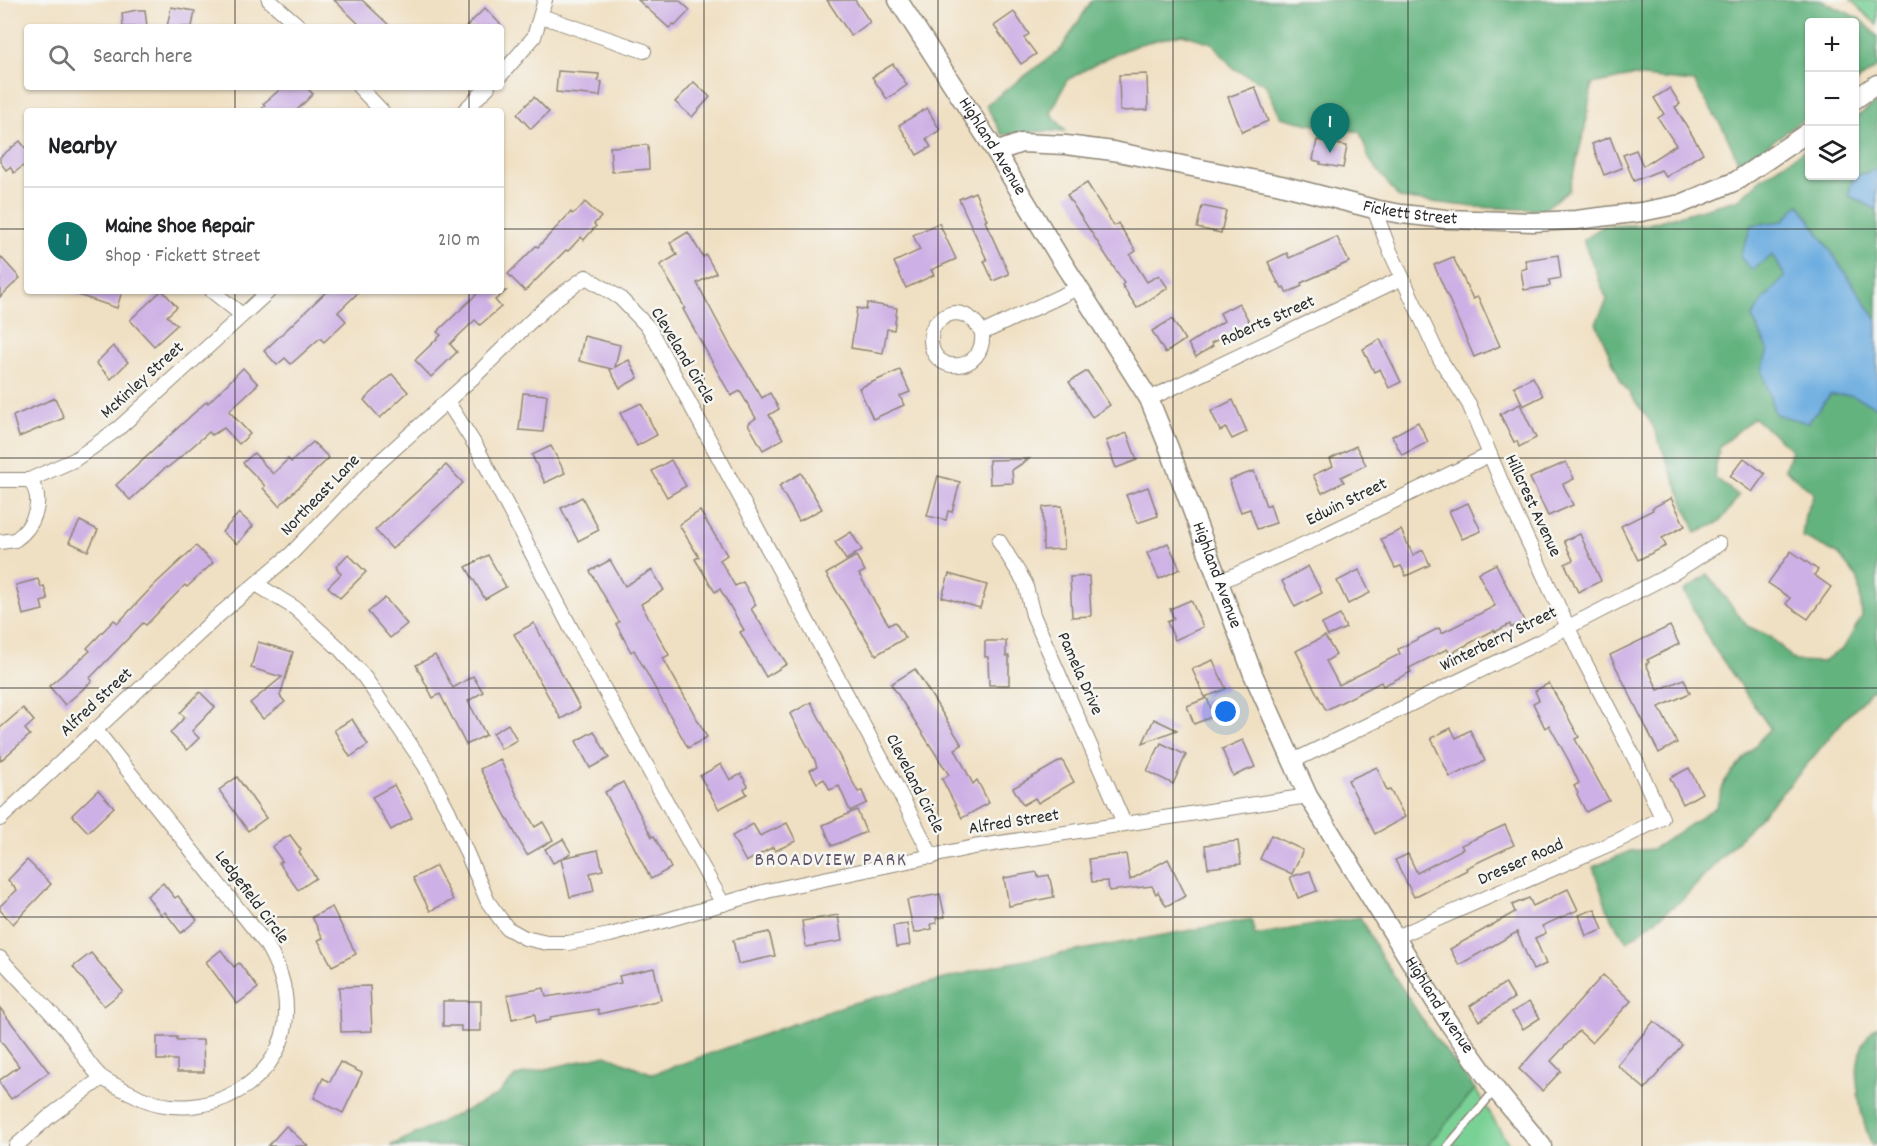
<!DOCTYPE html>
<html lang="en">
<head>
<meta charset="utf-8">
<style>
  :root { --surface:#fff; --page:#f6f6f6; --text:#202124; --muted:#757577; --line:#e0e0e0; --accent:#0f766e }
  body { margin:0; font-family:Dekko,sans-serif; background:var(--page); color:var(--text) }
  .controls { position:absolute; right:18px; top:18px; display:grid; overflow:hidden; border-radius:6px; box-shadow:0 2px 4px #0004 }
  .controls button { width:54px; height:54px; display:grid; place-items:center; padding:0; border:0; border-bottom:2px solid var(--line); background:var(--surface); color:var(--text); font:30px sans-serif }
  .you { position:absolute; left:1226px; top:712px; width:21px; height:21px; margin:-15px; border:4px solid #fff; border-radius:50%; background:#1a73e8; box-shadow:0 0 0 9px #1a73e833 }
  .badge { display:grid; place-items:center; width:39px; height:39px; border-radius:50%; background:var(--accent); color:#fff; font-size:20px; font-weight:700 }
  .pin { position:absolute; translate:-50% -50px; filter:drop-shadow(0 2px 3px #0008) }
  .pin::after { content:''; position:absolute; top:32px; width:21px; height:18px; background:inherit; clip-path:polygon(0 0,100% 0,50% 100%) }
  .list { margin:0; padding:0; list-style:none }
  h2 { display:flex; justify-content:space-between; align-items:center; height:78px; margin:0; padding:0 24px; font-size:26px }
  h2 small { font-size:20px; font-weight:400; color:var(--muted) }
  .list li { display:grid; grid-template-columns:39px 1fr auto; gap:18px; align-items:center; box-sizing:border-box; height:108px; padding:0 24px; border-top:2px solid var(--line) }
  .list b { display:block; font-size:22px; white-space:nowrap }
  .list p { margin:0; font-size:20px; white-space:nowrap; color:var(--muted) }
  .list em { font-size:20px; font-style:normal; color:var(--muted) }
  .icon { flex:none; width:33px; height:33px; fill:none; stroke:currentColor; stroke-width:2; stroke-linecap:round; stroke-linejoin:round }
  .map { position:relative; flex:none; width:1877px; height:1146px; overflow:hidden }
  .search { position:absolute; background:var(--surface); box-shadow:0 2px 4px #0004; left:24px; top:24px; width:480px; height:66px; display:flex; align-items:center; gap:15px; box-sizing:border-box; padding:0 21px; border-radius:6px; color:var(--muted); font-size:22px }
  .panel { position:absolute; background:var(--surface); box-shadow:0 2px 4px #0004; left:24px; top:108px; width:480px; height:186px; border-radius:6px }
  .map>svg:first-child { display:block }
  .green { fill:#7ad196; stroke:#527e60; stroke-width:1.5 }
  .forest { fill:#63b37f; stroke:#476f55; stroke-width:1.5 }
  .water { fill:#6dade0; stroke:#4c6c86; stroke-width:1.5 }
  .building { fill:#cdb0e5 }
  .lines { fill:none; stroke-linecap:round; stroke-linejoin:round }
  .service-casing { stroke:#8e8677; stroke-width:10 }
  .minor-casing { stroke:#8e8677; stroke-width:16 }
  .tertiary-casing { stroke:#8e8677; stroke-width:21 }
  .service { stroke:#fff; stroke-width:7 }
  .minor { stroke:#fff; stroke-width:14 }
  .tertiary { stroke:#fff; stroke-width:18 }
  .grid { fill:none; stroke:#2b2b2b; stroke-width:1.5; stroke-opacity:0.55 }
  .labels { text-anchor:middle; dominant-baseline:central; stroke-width:5; stroke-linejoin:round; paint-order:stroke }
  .street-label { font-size:18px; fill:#2b2b2b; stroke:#f6f6f2 }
  .neighbourhood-label { font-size:20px; letter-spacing:1.5px; fill:#645a6c; stroke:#f6f6f2 }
</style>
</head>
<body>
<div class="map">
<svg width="1877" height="1146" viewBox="0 0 1877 1146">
  <rect width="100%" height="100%" fill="#f6f6f2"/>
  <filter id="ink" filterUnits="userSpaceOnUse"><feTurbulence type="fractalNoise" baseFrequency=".0167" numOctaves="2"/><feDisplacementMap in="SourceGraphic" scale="12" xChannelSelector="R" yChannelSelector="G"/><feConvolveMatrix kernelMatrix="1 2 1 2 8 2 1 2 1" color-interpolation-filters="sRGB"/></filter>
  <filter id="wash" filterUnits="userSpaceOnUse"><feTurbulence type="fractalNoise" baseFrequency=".008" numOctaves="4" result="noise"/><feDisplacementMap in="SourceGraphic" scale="24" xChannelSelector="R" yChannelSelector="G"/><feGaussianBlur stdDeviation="1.35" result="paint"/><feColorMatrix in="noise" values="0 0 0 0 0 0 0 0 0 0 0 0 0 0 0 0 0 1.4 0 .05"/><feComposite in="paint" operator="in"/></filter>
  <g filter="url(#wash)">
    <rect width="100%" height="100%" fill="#f0e0c3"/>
    <g class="green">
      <polygon points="1851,0 1877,0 1877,25"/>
      <polygon points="1475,1089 1506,1140 1511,1146 1427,1146"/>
    </g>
    <g class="forest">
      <polygon points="1092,0 1820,0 1859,18 1877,36 1877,67 1855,83 1854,22 1810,22 1809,115 1740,165 1724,130 1694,82 1632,76 1592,84 1585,128 1569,190 1543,210 1474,207 1399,198 1369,159 1360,132 1309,124 1281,117 1265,84 1234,69 1212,43 1182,34 1140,44 1108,57 1067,80 1051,113 1065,131 1025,132 1002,135 986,105 1061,49"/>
      <polygon points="1877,102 1877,685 1843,721 1794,780 1683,899 1627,942 1609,914 1593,867 1630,851 1653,849 1716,807 1725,781 1770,728 1712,645 1684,591 1708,575 1747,626 1771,637 1795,661 1821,662 1843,649 1862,616 1858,579 1838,554 1802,536 1805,515 1814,494 1785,469 1791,449 1754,418 1720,446 1714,477 1739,496 1720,522 1696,533 1652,424 1621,382 1596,323 1607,300 1583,240 1603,226 1645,225 1739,199 1761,179 1809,147 1810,176 1854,176 1855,118"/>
      <polygon points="1360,917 1381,956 1430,1031 1475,1089 1427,1146 390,1146 496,1096 516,1076 606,1055 653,1074 846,1005 994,966 1251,919 1255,935"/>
      <path d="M1877,1026V1143L1872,1146C1859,1113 1844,1053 1877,1026Z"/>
    </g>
    <g class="water">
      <polygon points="1877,168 1877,210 1848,195 1854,176 1866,173"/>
      <polygon points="1799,204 1877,320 1877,407 1851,395 1830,395 1808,423 1775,414 1762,371 1768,349 1752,317 1764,299 1785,277 1773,255 1752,270 1740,257 1752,225 1783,221"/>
    </g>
    <g id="blocks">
      <g class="building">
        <polygon points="334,0 362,0 391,27 362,27"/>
        <polygon points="638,0 679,0 690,10 675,26 673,24 669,28"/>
        <polygon points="827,0 855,0 870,22 851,36"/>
        <polygon points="171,7 195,11 192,27 167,27"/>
        <polygon points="485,8 503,27 466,27"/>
        <polygon points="137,10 145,10 147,27 123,27 122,13"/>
        <polygon points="1014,12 1029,34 1024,38 1036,54 1021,64 994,26"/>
        <polygon points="893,64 907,85 887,99 872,77"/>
        <polygon points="558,71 599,74 598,81 602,82 600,96 556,92"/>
        <polygon points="1147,74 1148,110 1120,111 1119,75"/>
        <polygon points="694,82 710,97 692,117 675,102"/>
        <polygon points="283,87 306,87 313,94 296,111 259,111 265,106 263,104"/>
        <polygon points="1255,87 1268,121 1242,132 1228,97"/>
        <polygon points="1670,88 1680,104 1675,107 1703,153 1666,177 1661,170 1634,181 1623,155 1636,150 1643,166 1676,145 1658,118 1664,114 1654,98"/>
        <polygon points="534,97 549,112 531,129 517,114"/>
        <polygon points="927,108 940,130 926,139 931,147 917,155 899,125"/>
        <polygon points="1610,137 1622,168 1604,175 1592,144"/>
        <polygon points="1317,140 1347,146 1343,168 1320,164 1321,162 1313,160"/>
        <polygon points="20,141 27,150 27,163 14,173 10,167 6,170 0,162 0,157"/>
        <polygon points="648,145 649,169 612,172 610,147"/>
        <polygon points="1087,183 1114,226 1118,223 1136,251 1130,255 1147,282 1159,275 1168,288 1137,308 1122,285 1124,283 1067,195"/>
        <polygon points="975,192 987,220 985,221 1009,274 993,281 984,261 987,260 959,199"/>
        <polygon points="585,202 601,217 594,224 596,226 584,240 581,237 568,251 566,250 525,291 508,274 536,246 538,247 571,212 572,214 578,210"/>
        <polygon points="1202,206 1226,211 1221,233 1197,228"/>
        <polygon points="939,223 956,259 931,270 934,275 906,288 894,262 920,250 913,235"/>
        <polygon points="688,232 703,257 706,255 716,273 697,283 732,349 762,398 770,393 779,409 769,415 783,439 763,450 748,424 756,418 740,391 731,396 683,309 685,308 660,265 677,255 670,243"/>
        <polygon points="1337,237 1349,262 1301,283 1302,286 1287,293 1284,287 1282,288 1279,282 1278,283 1268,262 1287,253 1289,258"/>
        <polygon points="1558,255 1561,278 1549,280 1550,286 1524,290 1521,270 1527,268 1525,260"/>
        <polygon points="0,256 20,278 0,297"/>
        <polygon points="1453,257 1473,299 1478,297 1500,346 1474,357 1434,265"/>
        <polygon points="75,291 122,291 117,308 75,294"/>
        <polygon points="161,291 163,291 177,307 167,316 177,325 154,346 130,320"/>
        <polygon points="327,291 360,291 338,312 346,321 324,342 320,338 291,364 285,358 277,365 264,351"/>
        <polygon points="480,291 506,291 495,300 501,307 480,325 475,320 450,344 457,352 431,377 415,360 441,335 437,332"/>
        <polygon points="867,303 897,308 894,330 887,329 883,353 851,348 857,308 866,310"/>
        <polygon points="1239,303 1250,323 1211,343 1213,346 1196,357 1188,344 1224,321 1220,313"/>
        <polygon points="1172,319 1185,340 1165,353 1152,331"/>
        <polygon points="584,336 620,345 615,367 629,360 638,378 620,388 610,370 612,369 579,361"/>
        <polygon points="1380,339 1401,382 1389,388 1380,369 1374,372 1363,349"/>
        <polygon points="113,346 128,362 111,379 96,363"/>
        <polygon points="243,368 258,384 229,411 250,434 239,444 224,428 212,435 209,432 177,460 167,468 166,467 130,500 116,485 207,401 208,403"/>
        <polygon points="900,370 910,392 900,396 904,405 873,419 859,388"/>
        <polygon points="1087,371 1110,405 1092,417 1069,382"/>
        <polygon points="392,374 408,392 380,418 364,400"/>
        <polygon points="1533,377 1543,396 1523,406 1514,386"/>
        <polygon points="523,393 547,395 543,432 519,430"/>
        <polygon points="55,398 64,418 19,437 13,416"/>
        <polygon points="1233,400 1247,432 1232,439 1226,428 1220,431 1211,411"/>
        <polygon points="641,403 657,435 637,446 620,413"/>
        <polygon points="1520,404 1536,438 1519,447 1517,441 1514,442 1500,414"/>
        <polygon points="1418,422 1428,442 1402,455 1392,436"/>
        <polygon points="1127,433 1137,460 1116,468 1106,441"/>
        <polygon points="313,442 329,458 279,506 263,488 265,486 243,463 254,453 273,474 288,459 291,462"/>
        <polygon points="551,446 565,473 545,483 532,455"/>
        <polygon points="1356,446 1366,465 1341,477 1344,482 1322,493 1313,475 1333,466 1330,459"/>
        <polygon points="1744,458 1765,474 1752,492 1730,476"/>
        <polygon points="1029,459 1012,470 1013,483 990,484 989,460"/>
        <polygon points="671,460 686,486 667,497 652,471"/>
        <polygon points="1566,462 1574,479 1563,484 1573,505 1548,516 1530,478"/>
        <polygon points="446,465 463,483 392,549 375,530"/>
        <polygon points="1254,471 1266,506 1270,504 1276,523 1257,529 1250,509 1241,512 1229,480"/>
        <polygon points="801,473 822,509 799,521 779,486"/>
        <polygon points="938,476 960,482 952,512 948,511 946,520 927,516"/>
        <polygon points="1148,487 1158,516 1137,523 1126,495"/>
        <polygon points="582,497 599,530 578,541 561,508"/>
        <polygon points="1671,498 1685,526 1662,538 1666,546 1638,560 1621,526 1653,510 1652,508"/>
        <polygon points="1468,503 1481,531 1462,539 1449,511"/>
        <polygon points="1062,506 1064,549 1043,550 1043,507"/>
        <polygon points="700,511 727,555 720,560 735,586 743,582 756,605 751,609 787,664 766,677 740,632 744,630 720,589 715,592 695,559 699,557 679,525"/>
        <polygon points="239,513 253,526 237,544 222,532"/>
        <polygon points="80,521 98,530 88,551 69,542"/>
        <polygon points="1401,530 1413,555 1423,550 1430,565 1406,576 1401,566 1395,568 1381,539"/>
        <polygon points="851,532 862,550 846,560 835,542"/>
        <polygon points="1580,534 1601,581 1578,592 1565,564 1573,560 1564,541"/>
        <polygon points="1168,543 1180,569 1159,579 1147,553"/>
        <polygon points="196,546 213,563 187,587 185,585 146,625 143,623 90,678 92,681 65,705 49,686 90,651 87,648 114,620 118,623 154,585"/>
        <polygon points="1791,551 1818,570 1814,575 1831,587 1808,619 1786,604 1790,598 1768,583"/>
        <polygon points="348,554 366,572 340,598 328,587 341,574 336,567"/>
        <polygon points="488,555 506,587 485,599 466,567"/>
        <polygon points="856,556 865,571 859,574 876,604 889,625 895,622 905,638 876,655 826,574"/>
        <polygon points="610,560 625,586 652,570 664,590 641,604 669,655 663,658 707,737 688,748 634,650 631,652 616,624 619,622 590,571"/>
        <polygon points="1496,564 1524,621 1511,628 1510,624 1495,632 1494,630 1450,654 1447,649 1409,668 1411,672 1383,686 1381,682 1326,710 1302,666 1303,665 1296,651 1325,636 1336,655 1326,661 1339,685 1400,654 1398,649 1439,628 1442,633 1495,606 1478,573"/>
        <polygon points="1308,566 1322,593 1295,607 1282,581"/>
        <polygon points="1359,570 1370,593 1348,604 1337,581"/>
        <polygon points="949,574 987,585 980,608 942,597"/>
        <polygon points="1089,576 1091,616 1072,617 1070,577"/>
        <polygon points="38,579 41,587 44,586 48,600 41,602 43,610 23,615 16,585"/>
        <polygon points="385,598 407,624 390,638 368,612"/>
        <polygon points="1191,600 1203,627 1175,640 1167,622 1174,619 1170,609"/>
        <polygon points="1340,615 1346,628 1328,636 1322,624"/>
        <polygon points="534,623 580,708 561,719 514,634"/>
        <polygon points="1670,626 1679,644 1647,660 1649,662 1646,664 1658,690 1684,679 1690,693 1659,707 1677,743 1659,753 1610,655"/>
        <polygon points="985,641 1006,641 1006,656 1009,656 1009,685 989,685 988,657 985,657"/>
        <polygon points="258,642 293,652 280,696 285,702 263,719 250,703 282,677 251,668"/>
        <polygon points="435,655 453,688 473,676 483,692 468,701 486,735 466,745 440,694 433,698 416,665"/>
        <polygon points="1213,660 1226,689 1205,697 1192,669"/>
        <polygon points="915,669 962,745 955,749 973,784 977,780 989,803 962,818 942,779 949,775 891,684"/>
        <polygon points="1549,683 1579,737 1575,739 1609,800 1586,812 1577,794 1578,793 1574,786 1579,783 1569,761 1549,725 1545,728 1533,703 1539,700 1535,691"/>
        <polygon points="200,692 215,707 192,731 199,738 187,750 170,733 185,717 180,713"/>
        <polygon points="1207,698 1214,716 1194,724 1187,706"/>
        <polygon points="811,702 858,792 862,791 867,803 850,811 839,786 830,790 824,779 817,783 810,770 817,767 814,758 790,714"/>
        <polygon points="23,708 34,721 25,729 30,735 0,761 0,728"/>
        <polygon points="352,719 368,745 350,757 334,730"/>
        <polygon points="1154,719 1177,730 1143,743"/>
        <polygon points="508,724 517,740 501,749 493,733"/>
        <polygon points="1451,728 1456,738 1470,730 1485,761 1450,777 1431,738"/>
        <polygon points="594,731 609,758 590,768 576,741"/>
        <polygon points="1243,740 1255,767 1233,776 1222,749"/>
        <polygon points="1161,743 1186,755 1173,784 1147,771"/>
        <polygon points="500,759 516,793 535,827 543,822 553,840 527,855 480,769"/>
        <polygon points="1062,760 1074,782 1038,803 1035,798 1023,805 1013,788"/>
        <polygon points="721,764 730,780 741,774 748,786 744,789 747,794 719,809 700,776"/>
        <polygon points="1377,767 1387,791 1390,790 1405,817 1375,834 1348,780"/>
        <polygon points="1689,768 1702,793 1683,804 1670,778"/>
        <polygon points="237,777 266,818 248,831 219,790"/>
        <polygon points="623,782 652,837 654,836 671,868 651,879 605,792"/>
        <polygon points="394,785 412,818 391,830 372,797"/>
        <polygon points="98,790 114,807 88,832 72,815"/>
        <polygon points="857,810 866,832 832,846 823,825"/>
        <polygon points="787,823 796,841 775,851 773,847 746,862 732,836 753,824 760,836"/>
        <polygon points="1505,825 1514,845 1466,868 1467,870 1414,897 1395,860 1408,854 1417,873 1463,849 1461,845"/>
        <polygon points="290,835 301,850 299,852 316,878 298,890 279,863 282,861 272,847"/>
        <polygon points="1271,835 1303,850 1292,874 1260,859"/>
        <polygon points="563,839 571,853 562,858 598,850 603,870 590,873 594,891 570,897 561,859 553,863 545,849"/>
        <polygon points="1238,841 1241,864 1208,868 1205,845"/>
        <polygon points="1126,854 1130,880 1168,859 1186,896 1166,906 1158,892 1156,894 1152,886 1109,891 1108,881 1092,882 1089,859"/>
        <polygon points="27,860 51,884 13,924 0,910 0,906 17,890 8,880"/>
        <polygon points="436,866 453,900 430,911 413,878"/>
        <polygon points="1310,871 1317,891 1298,898 1290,877"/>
        <polygon points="1037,872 1038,877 1049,875 1054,897 1009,906 1004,878"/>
        <polygon points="163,883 175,898 178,896 197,920 181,933 165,912 161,915 147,896"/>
        <polygon points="1568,889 1578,910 1542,926 1546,933 1535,938 1546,964 1533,970 1517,932 1459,965 1450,949 1515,912 1512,905 1529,898 1533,906"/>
        <polygon points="940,894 945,917 936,918 937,923 931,924 932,929 914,933 907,900"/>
        <polygon points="332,907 356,954 332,966 318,940 323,938 312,917"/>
        <polygon points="1595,909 1603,930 1586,936 1579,915"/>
        <polygon points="838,915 842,941 806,947 802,921"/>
        <polygon points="907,924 910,945 896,947 893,926"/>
        <polygon points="769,932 775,956 738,964 733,940"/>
        <polygon points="221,950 234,967 239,963 258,988 237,1004 206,962"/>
        <polygon points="91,953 123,991 104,1006 73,967"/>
        <polygon points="654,968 661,1000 599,1014 598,1009 550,1017 551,1020 536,1023 535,1014 512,1019 507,995 544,988 546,997 572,993 621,983 619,976"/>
        <polygon points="1603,975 1631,1001 1592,1043 1579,1031 1551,1061 1561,1071 1542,1091 1519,1069"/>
        <polygon points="1505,983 1514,998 1479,1021 1470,1006"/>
        <polygon points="370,986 372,1031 341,1032 339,987"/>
        <polygon points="443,1001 481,1001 481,1031 461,1031 461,1026 443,1026"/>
        <polygon points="1529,1002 1540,1018 1523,1029 1512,1012"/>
        <polygon points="0,1008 49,1072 11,1099 0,1084 0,1080 19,1066 0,1040"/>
        <polygon points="1654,1021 1682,1045 1645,1089 1617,1065"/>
        <polygon points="157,1037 177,1037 177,1040 203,1040 204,1072 177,1072 177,1060 157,1060"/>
        <polygon points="340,1062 362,1073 343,1113 314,1098 323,1078 330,1082"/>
        <polygon points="286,1126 308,1146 268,1146"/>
      </g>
    </g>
  </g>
  <g filter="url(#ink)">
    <use href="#blocks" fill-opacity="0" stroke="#8e8677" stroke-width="1.5"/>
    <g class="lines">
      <g class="service-casing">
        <polyline id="service" points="1448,1146 1495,1090"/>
      </g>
      <g class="minor-casing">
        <g id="minor">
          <polyline points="269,0 300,27"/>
          <polyline points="541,16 644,51"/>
          <polyline points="501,75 534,37 545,0"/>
          <polyline points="359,87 382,111"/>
          <polyline points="464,111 488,87"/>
          <polyline points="1374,209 1390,251 1440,359 1469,404 1508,498 1579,651 1637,763 1662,818 1619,840 1394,938"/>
          <polyline points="212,291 242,315"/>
          <path d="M982,333C975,317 957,306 941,319C934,323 931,331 931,339C930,376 986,374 982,333L1078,288"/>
          <polyline points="1149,399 1402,278"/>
          <polyline points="447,401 477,448 577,640 723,904"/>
          <polyline points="0,480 29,480 74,460 90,449 120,427 269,291"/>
          <polyline points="999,541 1025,583 1033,615 1124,823"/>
          <path d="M0,542L15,540C34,527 46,499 29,480"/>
          <polyline points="1219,582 1318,538 1489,455"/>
          <polyline points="256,584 295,608 340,649 365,678 425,766 449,812 488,902 507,928 525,938 547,943 568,943 610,935 667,920 767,891 974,847 1308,796"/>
          <polyline points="1291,762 1537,643 1675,572 1719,544"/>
          <polyline points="0,819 220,614 291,554 374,467 478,373 530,322 558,297 586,277 620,298 649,328 894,782 932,857"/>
          <path d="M0,958C22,983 46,1006 68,1032C78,1045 90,1070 104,1079C115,1086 129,1092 141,1098C203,1126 288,1082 286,1009C286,985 278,965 266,944L95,729"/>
          <polyline points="16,1146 50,1116 102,1078"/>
        </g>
      </g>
      <g class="tertiary-casing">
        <g id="tertiary">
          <path id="s1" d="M898,0L996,152L1058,255L1149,399L1169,448L1253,674L1308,796L1446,1019L1496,1090L1542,1146"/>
          <polyline points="1854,100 1877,84"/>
          <path id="s2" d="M996,152L1021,143L1066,145L1113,151L1281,185L1374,209L1402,214L1446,219L1533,222L1576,220L1641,212L1681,204L1736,181L1810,131"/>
        </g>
      </g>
      <use href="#service" class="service"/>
      <use href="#minor" class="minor"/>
      <use href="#tertiary" class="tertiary"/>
    </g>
  </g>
  <path class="grid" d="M235,0V27M469,0V27M704,0V1146M938,0V1146M1173,0V1146M1408,0V1146M1642,0V1146M235,87V111M469,87V111M0,229H27M501,229H1877M235,291V1146M469,291V1146M0,458H1877M0,688H1877M0,917H1877"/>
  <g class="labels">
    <g class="street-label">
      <text stroke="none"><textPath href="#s1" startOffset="174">Highland Avenue</textPath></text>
      <text stroke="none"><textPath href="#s2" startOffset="423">Fickett Street</textPath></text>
      <text transform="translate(1268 322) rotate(-24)">Roberts Street</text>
      <text transform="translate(682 356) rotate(59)">Cleveland Circle</text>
      <text transform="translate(143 381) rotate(-42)">McKinley Street</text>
      <text transform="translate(321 496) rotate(-46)">Northeast Lane</text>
      <text transform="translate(1347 503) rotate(-26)">Edwin Street</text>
      <text transform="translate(1532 506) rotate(65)">Hillcrest Avenue</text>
      <text stroke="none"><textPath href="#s1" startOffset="660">Highland Avenue</textPath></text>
      <text transform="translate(1499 640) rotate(-26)">Winterberry Street</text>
      <text transform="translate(1079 674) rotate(66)">Pamela Drive</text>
      <text transform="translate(97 703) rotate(-43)">Alfred Street</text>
      <text transform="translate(914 784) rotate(63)">Cleveland Circle</text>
      <text transform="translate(1014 823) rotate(-9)">Alfred Street</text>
      <text transform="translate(1521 863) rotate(-24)">Dresser Road</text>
      <text transform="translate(251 898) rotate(53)">Ledgefield Circle</text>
      <text stroke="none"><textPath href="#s1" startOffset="1146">Highland Avenue</textPath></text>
    </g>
    <g class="neighbourhood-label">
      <text x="831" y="861">BROADVIEW PARK</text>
    </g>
  </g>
</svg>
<div class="controls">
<button>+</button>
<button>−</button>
<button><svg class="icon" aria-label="layers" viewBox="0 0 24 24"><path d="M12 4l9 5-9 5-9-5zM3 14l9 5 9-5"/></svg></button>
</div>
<div class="you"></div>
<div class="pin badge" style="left:1330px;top:153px">1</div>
<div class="search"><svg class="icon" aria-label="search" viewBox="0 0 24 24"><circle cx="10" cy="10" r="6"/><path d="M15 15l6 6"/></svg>Search here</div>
<section class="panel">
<h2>Nearby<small></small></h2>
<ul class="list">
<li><span class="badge">1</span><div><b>Maine Shoe Repair</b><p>Shop · Fickett Street</p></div><em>210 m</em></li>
</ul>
</section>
</div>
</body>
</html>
